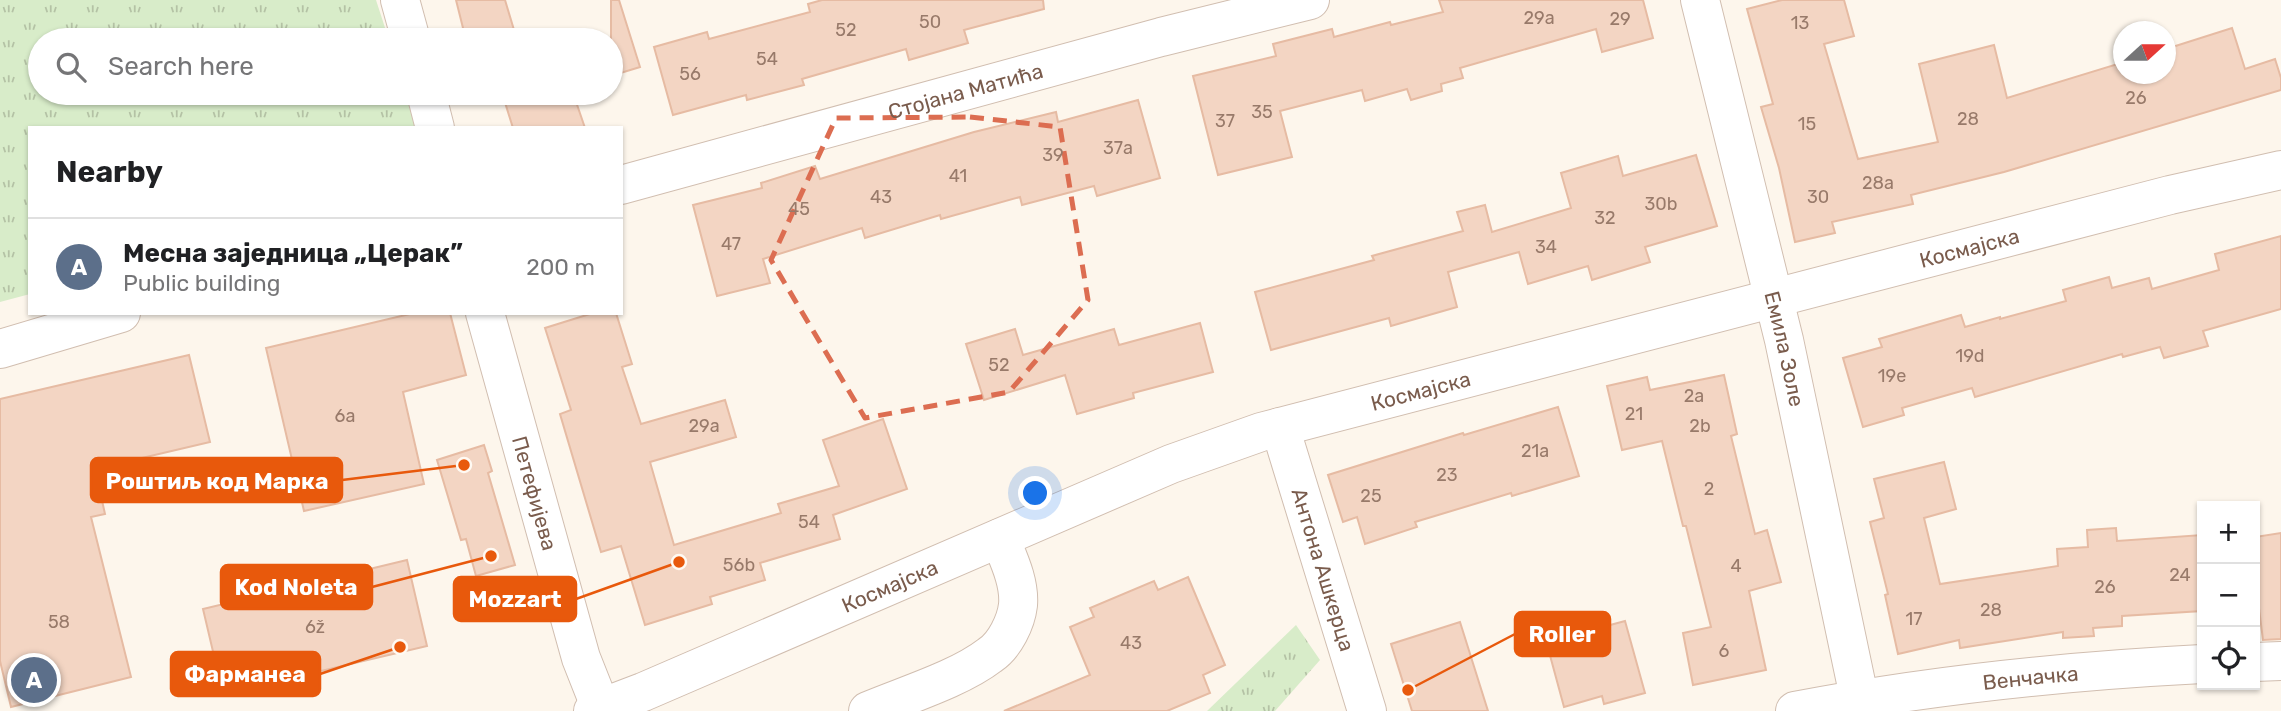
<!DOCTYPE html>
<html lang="en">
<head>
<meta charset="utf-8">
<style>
  :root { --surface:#fff; --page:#f2f2f2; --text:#202124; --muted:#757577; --line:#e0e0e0; --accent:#1a73e8 }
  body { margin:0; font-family:Rubik,sans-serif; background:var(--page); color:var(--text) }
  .controls { position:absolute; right:21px; bottom:21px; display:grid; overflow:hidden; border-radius:0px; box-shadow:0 2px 5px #0004 }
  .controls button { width:63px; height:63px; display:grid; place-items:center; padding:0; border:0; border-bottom:2px solid var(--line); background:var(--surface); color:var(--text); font:35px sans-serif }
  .compass { position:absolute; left:2113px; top:21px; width:63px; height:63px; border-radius:50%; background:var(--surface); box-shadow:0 2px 5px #0004; rotate:69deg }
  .you { position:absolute; left:1036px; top:494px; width:24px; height:24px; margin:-18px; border:5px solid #fff; border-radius:50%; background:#1a73e8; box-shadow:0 0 0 10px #1a73e833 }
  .badge { display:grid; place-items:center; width:46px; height:46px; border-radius:50%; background:var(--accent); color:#fff; font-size:23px; font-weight:700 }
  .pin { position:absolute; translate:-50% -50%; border:4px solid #fff; box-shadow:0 2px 7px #0006 }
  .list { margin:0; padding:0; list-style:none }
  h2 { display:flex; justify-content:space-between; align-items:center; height:91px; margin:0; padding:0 28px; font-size:30px }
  h2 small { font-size:23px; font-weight:400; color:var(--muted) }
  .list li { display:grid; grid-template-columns:46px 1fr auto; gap:21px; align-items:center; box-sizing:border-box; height:98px; padding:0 28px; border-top:2px solid var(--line) }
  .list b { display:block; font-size:26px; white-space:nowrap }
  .list p { margin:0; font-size:23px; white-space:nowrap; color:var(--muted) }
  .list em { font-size:23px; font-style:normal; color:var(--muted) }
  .icon { flex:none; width:38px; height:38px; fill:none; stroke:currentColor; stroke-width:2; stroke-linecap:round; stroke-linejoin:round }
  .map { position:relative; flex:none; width:2281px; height:711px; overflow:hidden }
  .search { position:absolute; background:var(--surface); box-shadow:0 2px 5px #0004; left:28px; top:28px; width:595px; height:77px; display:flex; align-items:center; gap:18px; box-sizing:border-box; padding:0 24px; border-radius:38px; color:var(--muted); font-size:26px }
  .panel { position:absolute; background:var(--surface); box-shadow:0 2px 5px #0004; left:28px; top:126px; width:595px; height:189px; border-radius:0px }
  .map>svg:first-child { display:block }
  .grass { fill:url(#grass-tufts) }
  .building { fill:#f3d5c3; stroke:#e6bba3; stroke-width:2 }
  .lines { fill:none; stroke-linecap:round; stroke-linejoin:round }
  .minor-casing { stroke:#d1beb0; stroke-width:40 }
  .minor { stroke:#fff; stroke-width:38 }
  .marked { fill:none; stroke:#dc6d51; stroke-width:5; stroke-dasharray:14 9; stroke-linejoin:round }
  .labels { text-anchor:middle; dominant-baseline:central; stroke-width:6; stroke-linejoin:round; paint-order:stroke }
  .number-label { font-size:18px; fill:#987a6a }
  .street-label { font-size:21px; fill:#7a5c4d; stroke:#fffaf3 }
  .leader { fill:none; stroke:#e8590c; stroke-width:2.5 }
  .callout-dot { fill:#e8590c; stroke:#fffaf3; stroke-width:2.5 }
  .callout { fill:#e8590c; stroke:#e8590c; stroke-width:2.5 }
  .callout-label { font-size:23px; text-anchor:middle; font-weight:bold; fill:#fff }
</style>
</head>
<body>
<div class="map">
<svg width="2281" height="711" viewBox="0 0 2281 711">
  <defs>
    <pattern id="grass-tufts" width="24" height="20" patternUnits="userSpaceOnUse" patternTransform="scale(1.75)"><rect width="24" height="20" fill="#d8ecc9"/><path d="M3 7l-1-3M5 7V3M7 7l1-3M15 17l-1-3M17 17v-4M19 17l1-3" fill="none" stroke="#b4c2a5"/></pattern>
  </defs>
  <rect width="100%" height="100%" fill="#fdf6ec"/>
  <g class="grass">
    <polygon points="0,0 376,0 389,40 40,40 40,93 405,93 416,128 30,128 30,294 0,302"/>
    <polygon points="1296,625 1320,660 1275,711 1207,711"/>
  </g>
  <g class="building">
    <polygon points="456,0 505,0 517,40 466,40"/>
    <polygon points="611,0 619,0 640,67 611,76"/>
    <polygon points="822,0 1043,0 1044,9 964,30 968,43 909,60 906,49 802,79 804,85 747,100 746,95 673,115 654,47 707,32 709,39 810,12 808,4"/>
    <polygon points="1439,0 1643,0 1653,38 1602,52 1596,29 1460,68 1463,78 1441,84 1442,91 1411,100 1407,89 1365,101 1362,90 1280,111 1292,157 1218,175 1193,76 1276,56 1273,44 1332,29 1334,37 1390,22 1391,25 1443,12"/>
    <polygon points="1782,0 1844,0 1854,36 1824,44 1858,159 1938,142 1919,64 1994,45 2007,98 2124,62 2124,74 2166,74 2166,49 2232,28 2245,69 2275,59 2281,78 2281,90 2004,172 1911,195 1913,204 1832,222 1835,233 1795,242 1779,168 1761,107 1773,104 1747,9"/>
    <polygon points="502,93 573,93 585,128 513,128"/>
    <polygon points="1138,100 1160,178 1097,196 1094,186 1022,205 1020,197 941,219 940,215 865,238 862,228 763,259 770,283 717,296 693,205 762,188 761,183 815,166 820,179 974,132 1056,112 1058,122"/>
    <polygon points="1696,155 1717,226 1645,247 1650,262 1592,280 1588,266 1528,284 1519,252 1448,272 1457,307 1391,326 1389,318 1271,350 1255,292 1374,260 1372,256 1463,231 1457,212 1485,205 1492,232 1571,208 1561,173 1618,156 1623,176"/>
    <polygon points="2281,236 2281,309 2203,331 2208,346 2164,358 2160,347 2123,357 2122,354 1975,397 1972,388 1902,408 1904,415 1863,427 1843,358 1882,347 1879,339 1961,315 1965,327 2000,317 2000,319 2066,301 2063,290 2109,277 2112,288 2149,278 2152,289 2219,270 2215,254"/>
    <polygon points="414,313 450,313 466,375 403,392 424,484 304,511 266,348"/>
    <polygon points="593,313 616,313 632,364 622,367 641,424 725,400 736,437 650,462 674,545 781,513 778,504 839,486 823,440 883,419 907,489 833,515 840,539 760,563 765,580 710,597 712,604 645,625 621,546 601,552 560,414 571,410 545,328"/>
    <polygon points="1200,323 1213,372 1133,393 1134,398 1077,414 1065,375 984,400 966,344 1015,329 1023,355 1114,329 1119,345"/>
    <polygon points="189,355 210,442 95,469 105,514 91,517 131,677 11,707 0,661 0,399"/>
    <polygon points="1724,375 1737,434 1731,436 1755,534 1767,530 1781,582 1749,591 1766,670 1693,685 1683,633 1711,627 1686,526 1683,526 1662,441 1622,450 1607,386 1647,377 1650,390"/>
    <polygon points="1558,407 1579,476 1512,496 1511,493 1415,522 1417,527 1365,544 1357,517 1343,522 1328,475 1463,433 1464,435"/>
    <polygon points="484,445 492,471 488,473 515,565 476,576 466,539 461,540 437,460"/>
    <polygon points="1944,462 1956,509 1924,518 1940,584 2058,566 2057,549 2088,547 2087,530 2116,528 2117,541 2202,535 2202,611 2122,616 2122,626 2093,628 2094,636 2063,638 2063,632 1960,648 1959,640 1898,654 1885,595 1888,594 1870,522 1884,518 1874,479"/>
    <polygon points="2281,533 2281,639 2263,640 2255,577 2255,537"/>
    <polygon points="407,560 427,646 223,694 203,609"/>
    <polygon points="1188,577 1225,665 1203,675 1210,693 1167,711 1004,711 1090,675 1070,627 1094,617 1090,608 1154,581 1158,590"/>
    <polygon points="1625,621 1645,693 1604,704 1602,696 1564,707 1545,637 1583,627 1584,632"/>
    <polygon points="1460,622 1488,711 1412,711 1391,644"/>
  </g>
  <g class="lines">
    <g class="minor-casing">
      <g id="minor">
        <polyline points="400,0 411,40"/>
        <path id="s1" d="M1700,0L1784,340L1862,711"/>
        <polyline points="426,93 435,128"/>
        <path id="s2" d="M621,185L1161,37L1310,0"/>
        <path id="s3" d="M485,313L581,658L602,711"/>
        <polyline points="0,349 121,313"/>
        <path id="s4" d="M1280,427L1367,711"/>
        <polyline points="2255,662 2281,661"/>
        <path id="s5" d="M593,711L643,692L1171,464L1261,432L2170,195L2281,170"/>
        <path d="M868,711C906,695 959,679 990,655C1005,645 1016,622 1018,605C1020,582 1008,558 1000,538"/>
        <path id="s6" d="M1795,711C1929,685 2066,671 2202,664"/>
      </g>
    </g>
    <use href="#minor" class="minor"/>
  </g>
  <path class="marked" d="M970,117L1060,127L1088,300L1009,392L865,418L771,260L836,118Z"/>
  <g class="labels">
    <g class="number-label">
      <text x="1539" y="18">29a</text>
      <text x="1620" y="19">29</text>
      <text x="930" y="22">50</text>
      <text x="1800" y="23">13</text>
      <text x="846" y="30">52</text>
      <text x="767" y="59">54</text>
      <text x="690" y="74">56</text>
      <text x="2136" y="98">26</text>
      <text x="1262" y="112">35</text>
      <text x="1968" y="119">28</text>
      <text x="1225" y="121">37</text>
      <text x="1807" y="124">15</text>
      <text x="1118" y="148">37a</text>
      <text x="1053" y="155">39</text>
      <text x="958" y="176">41</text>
      <text x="1878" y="183">28a</text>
      <text x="881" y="197">43</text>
      <text x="1818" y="197">30</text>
      <text x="1661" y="204">30b</text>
      <text x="799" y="209">45</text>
      <text x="1605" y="218">32</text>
      <text x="731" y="244">47</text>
      <text x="1546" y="247">34</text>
      <text x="1970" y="356">19d</text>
      <text x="999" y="365">52</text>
      <text x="1892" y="376">19e</text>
      <text x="1694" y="396">2a</text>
      <text x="1634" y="414">21</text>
      <text x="345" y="416">6a</text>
      <text x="704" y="426">29a</text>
      <text x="1700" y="426">2b</text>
      <text x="1535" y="451">21a</text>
      <text x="1447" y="475">23</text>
      <text x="1709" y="489">2</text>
      <text x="1371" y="496">25</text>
      <text x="809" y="522">54</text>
      <text x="739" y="565">56b</text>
      <text x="1736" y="566">4</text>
      <text x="2180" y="575">24</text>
      <text x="2105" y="587">26</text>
      <text x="1991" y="610">28</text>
      <text x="1914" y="619">17</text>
      <text x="59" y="622">58</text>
      <text x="315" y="627">6ž</text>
      <text x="1131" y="643">43</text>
      <text x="1724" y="651">6</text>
    </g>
    <g class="street-label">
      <text stroke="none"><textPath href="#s2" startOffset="357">Стојана Матића</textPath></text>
      <text stroke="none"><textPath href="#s5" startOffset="1456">Космајска</textPath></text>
      <text stroke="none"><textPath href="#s1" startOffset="359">Емила Золе</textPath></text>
      <text stroke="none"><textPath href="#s5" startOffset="889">Космајска</textPath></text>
      <text stroke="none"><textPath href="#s3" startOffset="187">Петефијева</textPath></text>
      <text stroke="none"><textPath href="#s4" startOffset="149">Антона Ашкерца</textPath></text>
      <text stroke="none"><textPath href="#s5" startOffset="322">Космајска</textPath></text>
      <text stroke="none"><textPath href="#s6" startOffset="238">Венчачка</textPath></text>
    </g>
  </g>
  <path class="leader" d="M464 465L342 480M491 556L372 587M679 562L576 599M1408 690L1515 634M400 647L320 674"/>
  <g class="callout-dot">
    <circle cx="464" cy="465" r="7"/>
    <circle cx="491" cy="556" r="7"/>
    <circle cx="679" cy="562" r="7"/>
    <circle cx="1408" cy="690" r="7"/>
    <circle cx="400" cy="647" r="7"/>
  </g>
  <g class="callout">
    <rect x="91" y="458" width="251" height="44" rx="7"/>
    <rect x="221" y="565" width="151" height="44" rx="7"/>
    <rect x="454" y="577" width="122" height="44" rx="7"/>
    <rect x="1515" y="612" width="95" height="44" rx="7"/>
    <rect x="171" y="652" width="149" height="44" rx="7"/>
  </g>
  <g class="callout-label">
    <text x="217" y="489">Роштиљ код Марка</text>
    <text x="296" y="595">Kod Noleta</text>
    <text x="515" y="607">Mozzart</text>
    <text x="1562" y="642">Roller</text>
    <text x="245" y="682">Фарманеа</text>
  </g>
</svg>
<div class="controls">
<button>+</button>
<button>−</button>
<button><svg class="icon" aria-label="locate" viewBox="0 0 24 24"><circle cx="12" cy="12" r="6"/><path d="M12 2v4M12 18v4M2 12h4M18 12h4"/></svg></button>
</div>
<svg class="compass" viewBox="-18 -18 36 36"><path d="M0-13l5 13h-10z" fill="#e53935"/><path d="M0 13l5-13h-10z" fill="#757577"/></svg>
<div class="you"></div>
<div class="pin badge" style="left:34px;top:680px;background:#5c6f8a">A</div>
<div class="search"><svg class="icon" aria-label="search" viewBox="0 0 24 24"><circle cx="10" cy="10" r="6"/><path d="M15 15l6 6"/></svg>Search here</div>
<section class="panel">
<h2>Nearby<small></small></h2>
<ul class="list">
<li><span class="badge" style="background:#5c6f8a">A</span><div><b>Месна заједница „Церак”</b><p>Public building</p></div><em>200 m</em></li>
</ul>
</section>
</div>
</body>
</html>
